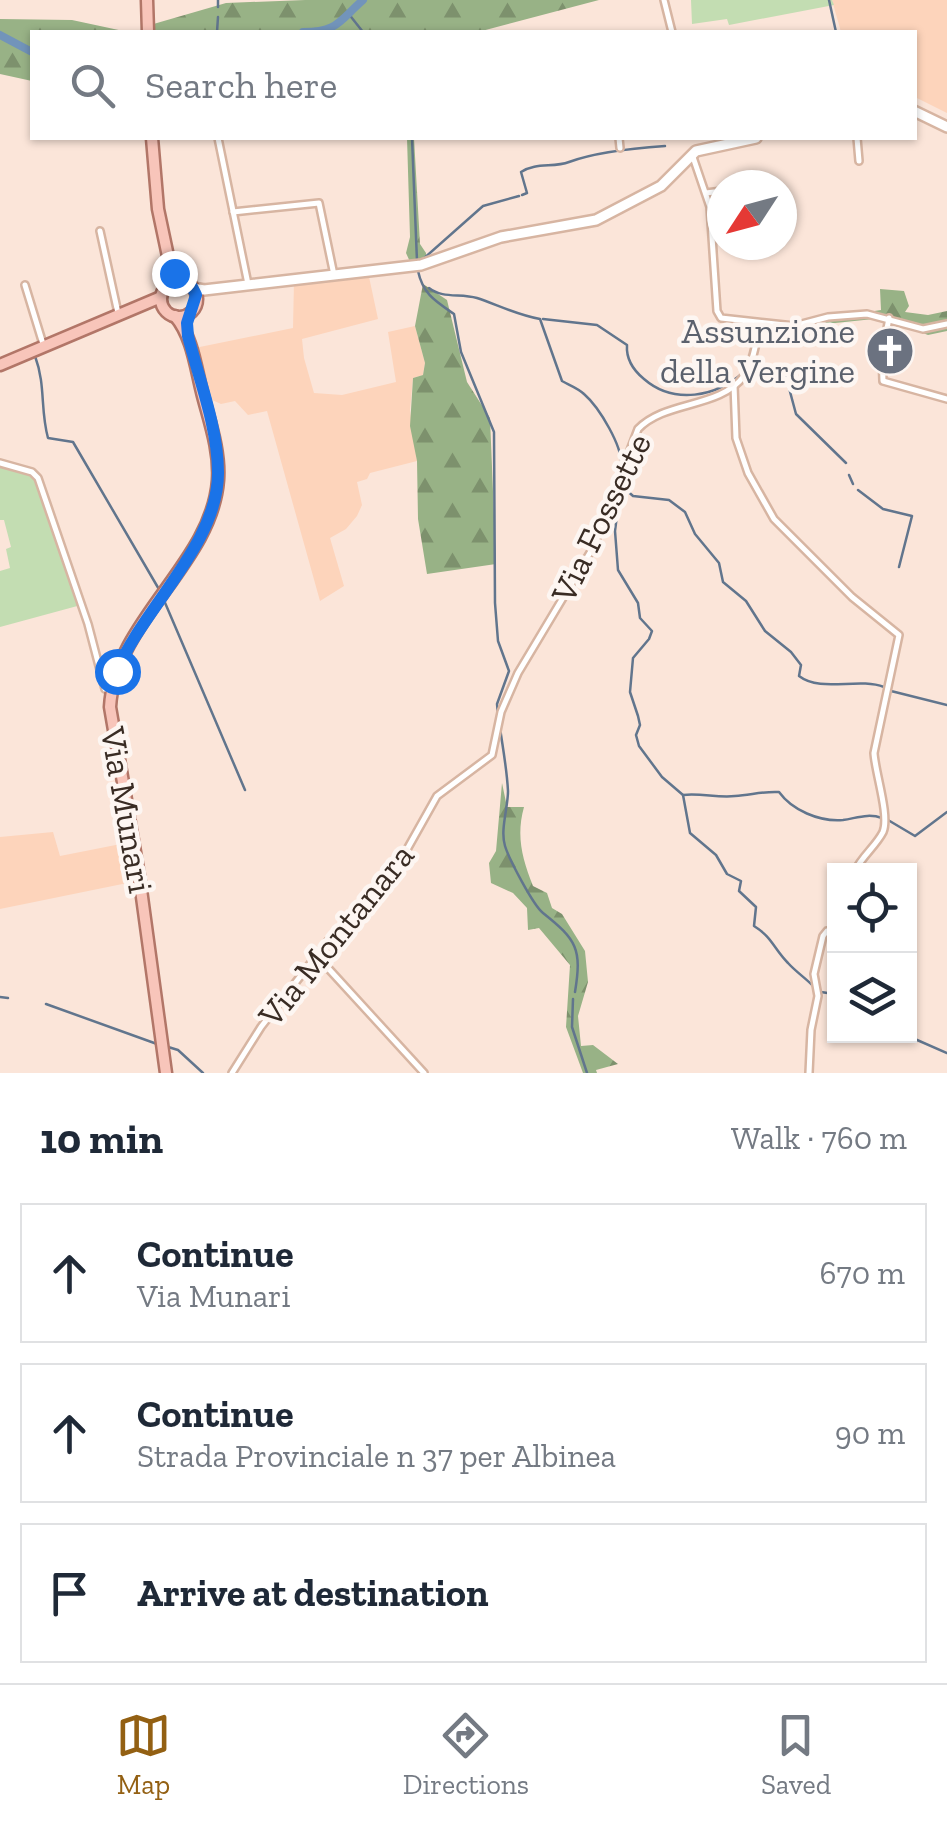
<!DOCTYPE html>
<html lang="en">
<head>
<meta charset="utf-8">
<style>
  :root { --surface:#fff; --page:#f6f6f7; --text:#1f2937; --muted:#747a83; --line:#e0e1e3; --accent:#936013 }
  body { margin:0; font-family:"Zilla Slab",serif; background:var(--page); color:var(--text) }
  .controls { position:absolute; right:30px; bottom:30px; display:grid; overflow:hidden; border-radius:0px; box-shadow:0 2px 8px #0004 }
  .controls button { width:90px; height:90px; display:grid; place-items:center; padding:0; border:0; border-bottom:2px solid var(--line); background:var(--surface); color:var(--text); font:50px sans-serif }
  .compass { position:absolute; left:707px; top:170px; width:90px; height:90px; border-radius:50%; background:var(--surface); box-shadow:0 2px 8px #0004; rotate:234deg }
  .stop { position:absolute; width:30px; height:30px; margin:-22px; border:8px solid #1a73e8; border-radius:50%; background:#fff }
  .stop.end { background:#1a73e8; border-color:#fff; box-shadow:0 2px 10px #0008 }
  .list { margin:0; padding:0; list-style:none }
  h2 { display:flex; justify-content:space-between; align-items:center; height:130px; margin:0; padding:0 40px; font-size:42px }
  h2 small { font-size:32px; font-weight:400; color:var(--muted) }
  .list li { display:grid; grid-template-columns:65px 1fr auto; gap:30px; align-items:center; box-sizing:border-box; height:140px; margin:0 20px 20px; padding:0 20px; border:2px solid var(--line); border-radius:0px }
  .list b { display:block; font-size:38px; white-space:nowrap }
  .list p { margin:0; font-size:32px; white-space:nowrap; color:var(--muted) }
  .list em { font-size:32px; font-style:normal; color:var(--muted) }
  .icon { flex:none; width:55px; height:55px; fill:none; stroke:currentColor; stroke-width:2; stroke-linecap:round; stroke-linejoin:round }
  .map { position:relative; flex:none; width:947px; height:1073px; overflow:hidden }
  .search { position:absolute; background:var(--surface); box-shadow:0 2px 8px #0004; left:30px; right:30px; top:30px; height:110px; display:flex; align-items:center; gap:25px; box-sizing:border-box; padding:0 35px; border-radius:0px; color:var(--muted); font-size:38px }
  .sheet { height:610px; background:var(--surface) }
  nav { display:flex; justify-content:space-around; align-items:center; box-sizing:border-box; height:140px; border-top:2px solid var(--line); background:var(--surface); font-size:28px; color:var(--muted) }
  nav a { display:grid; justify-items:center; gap:5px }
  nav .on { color:var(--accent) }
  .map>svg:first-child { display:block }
  .built { fill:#fdd4bb }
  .forest { fill:url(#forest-firs) }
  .pitch { fill:#c3ddb2 }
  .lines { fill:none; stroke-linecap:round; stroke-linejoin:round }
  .stream { stroke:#61758d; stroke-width:2.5 }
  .river { stroke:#7294ba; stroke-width:8 }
  .street-casing { stroke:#d7b5a2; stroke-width:10 }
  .secondary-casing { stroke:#d7b5a2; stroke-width:14 }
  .primary-casing { stroke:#b27668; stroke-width:15 }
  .street { stroke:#fff; stroke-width:5 }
  .secondary { stroke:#fff; stroke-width:9 }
  .primary { stroke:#f8c5ba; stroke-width:10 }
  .route { stroke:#1a73e8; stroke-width:12 }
  .labels { text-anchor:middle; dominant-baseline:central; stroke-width:9; stroke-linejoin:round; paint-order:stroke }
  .worship-label { font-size:35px; fill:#5b616d; stroke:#fdf6f2; text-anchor:end }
  .street-label { font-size:35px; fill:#392c24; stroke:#fdf6f2 }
</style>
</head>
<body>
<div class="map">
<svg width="947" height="1073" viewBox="0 0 947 1073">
  <defs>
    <pattern id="forest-firs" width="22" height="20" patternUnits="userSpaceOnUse" patternTransform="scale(2.5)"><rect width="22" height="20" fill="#98b286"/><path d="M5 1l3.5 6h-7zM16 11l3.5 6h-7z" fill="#7d916d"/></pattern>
  </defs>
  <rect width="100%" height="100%" fill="#fbe5d9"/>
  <g class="built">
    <polygon points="832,0 947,0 947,113 915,97 914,32 841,32"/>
    <polygon points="368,272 378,319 302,339 304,358 314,393 342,395 396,382 388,332 415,326 425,363 423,375 413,378 410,410 417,461 370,473 367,479 357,482 362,505 357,516 346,529 330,538 344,586 320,601 267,411 248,415 235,401 221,404 197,393 185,350 293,328 294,281"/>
    <polygon points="53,832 60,856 136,841 142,880 0,909 0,837"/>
  </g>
  <g class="forest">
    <polygon points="305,0 599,0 478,32 150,32 150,25 226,3"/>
    <polygon points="0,19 72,20 128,32 32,32 32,81 0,74"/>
    <polygon points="407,138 414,138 420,244 426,253 426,261 411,264 406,253 410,237"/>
    <polygon points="423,284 447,300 467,382 490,418 496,564 427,574 418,519 417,461 410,426 413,378 423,375 425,363 415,326"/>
    <polygon points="880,289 904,291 909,306 905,312 928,315 947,311 947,331 928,335 883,318 797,327 828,318 881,310"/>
    <path d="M502,783L507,807H524C516,836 522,858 533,886L547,893L552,908L562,914L585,951L588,982L578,1016L581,1046L593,1045L618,1064L596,1070L597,1073H583L566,1027L570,965L539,928L528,930L527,908L513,893L491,883L489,863L496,851Z"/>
  </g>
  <g class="pitch">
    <polygon points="691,0 832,0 834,5 729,25 727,19 692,24"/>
    <polygon points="0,461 36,477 81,605 0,627 0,571 10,568 6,549 11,547 4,520 0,520"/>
  </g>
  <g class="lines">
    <g class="stream">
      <polyline points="829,0 836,32"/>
      <polyline points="218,7 218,0"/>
      <polyline points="348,13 363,32"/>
      <polyline points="217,32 218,17"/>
      <polyline points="412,138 417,261"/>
      <path d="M522,195L527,193L521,172C536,162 553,168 569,162C593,153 636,148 665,146"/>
      <polyline points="422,260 483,206 519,196"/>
      <path d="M418,271C423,294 435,301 454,314L461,352L494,432L495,603L498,641L509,671L497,704L498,715"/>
      <path d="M429,288C443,299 460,293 477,298C498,305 517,315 540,319L562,381C569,385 578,388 584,394C599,407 624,448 621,467"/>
      <path d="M543,319L597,325L627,345C626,359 633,370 644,379C674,405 716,397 744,372"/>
      <path d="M35,356C46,386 40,409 48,438L73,442L160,591"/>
      <polyline points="750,371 778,369 785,373 796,414 846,463"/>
      <polyline points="849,475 853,484"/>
      <path d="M621,483L615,531L618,570L638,603L640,618L652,631L649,639L633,658L630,692L638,716L640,725L636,735L639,746L662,777L683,795L690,833L716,855L727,874L741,881L739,891L756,907L754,926C772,937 774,949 788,963C796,972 807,979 814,987"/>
      <path d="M623,487L633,496L669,500L685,512L695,534L719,563L723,582L746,601L765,631L791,652L801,665L799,676C821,693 858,677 884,687"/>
      <polyline points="858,490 883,509 912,516 899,567"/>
      <polyline points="163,598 245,790"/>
      <polyline points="891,691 947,705"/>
      <path d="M500,728C503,749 507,770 508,791C508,808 500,830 505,846C509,859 533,905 543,913C577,940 582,949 575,992"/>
      <path d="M683,795C701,793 718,798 735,796C751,795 763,791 779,792C792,810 819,822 843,820C857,818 868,813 882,818"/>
      <polyline points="888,820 915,836 947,812"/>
      <polyline points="821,992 834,994"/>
      <polyline points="0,997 8,998"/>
      <polyline points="573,999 572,1027 587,1073"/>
      <polyline points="46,1004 157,1044"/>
      <polyline points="908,1036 947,1053"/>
      <polyline points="165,1046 178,1050 203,1073"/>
    </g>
    <g class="river">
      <path d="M303,32C338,32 339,21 363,0"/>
      <polyline points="0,35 32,52"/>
    </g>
    <g class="street-casing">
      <g id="street">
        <polyline points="664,0 672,32"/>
        <polyline points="218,138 248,284"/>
        <polyline points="619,138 620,148"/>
        <polyline points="857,138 859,161"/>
        <polyline points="693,157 710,207 717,311 721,318 794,326 828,317 867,314 923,329 947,324"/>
        <polyline points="706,193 722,191"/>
        <polyline points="233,212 319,203 334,275"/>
        <polyline points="100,231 118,313"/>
        <polyline points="25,285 43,344"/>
        <polyline points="889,318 882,355 883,381 947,399"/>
        <path d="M734,385L736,438L748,473L774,519L852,597L899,635L874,753C875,772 890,816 883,832C876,846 862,856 855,871"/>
        <polyline points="0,463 32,472 38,478 88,624 105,689"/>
        <polyline points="315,961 327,967 424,1073"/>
        <path d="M232,1073L261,1027L327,942L396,869L437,796L492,755L501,712L518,673L594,546L638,429C666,400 719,409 744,376C755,361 755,339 762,323"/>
        <polyline points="809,1073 811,1030 818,996 814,974 823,936 827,931 834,930"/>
      </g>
    </g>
    <g class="secondary-casing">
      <g id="secondary">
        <polyline points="914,111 947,127"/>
        <polyline points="193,288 204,290 421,265 501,237 596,220 661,186 696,151 756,138"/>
      </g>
    </g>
    <g class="primary-casing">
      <g id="primary">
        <polyline points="147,0 148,32"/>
        <polyline points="152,138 158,209 169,261 168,284"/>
        <circle cx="179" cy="299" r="18"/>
        <polyline points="0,365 161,297"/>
        <path d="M166,1073L139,875L110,707C115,620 212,564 218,480C220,451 210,423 203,396C196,370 193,337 175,316"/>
      </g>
    </g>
    <use href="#street" class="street"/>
    <use href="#secondary" class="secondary"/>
    <use href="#primary" class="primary"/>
  </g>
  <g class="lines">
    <path class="route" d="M117,671C143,608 219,543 218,472C218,428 199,379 188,336L187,323L196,295L192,287L174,273"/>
  </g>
  <defs>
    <g id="church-disc" transform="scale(2.5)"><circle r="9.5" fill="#6b7280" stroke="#fdf6f2"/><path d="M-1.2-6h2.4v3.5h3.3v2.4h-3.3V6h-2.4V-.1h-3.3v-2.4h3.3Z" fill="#fff"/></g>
  </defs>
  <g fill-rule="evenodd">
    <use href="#church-disc" x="890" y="351"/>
  </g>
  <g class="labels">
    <g class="worship-label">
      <text x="855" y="331">Assunzione<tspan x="855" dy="40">della Vergine</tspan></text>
    </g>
    <g class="street-label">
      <text transform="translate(601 518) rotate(-64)">Via Fossette</text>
      <text transform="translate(127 810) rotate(80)">Via Munari</text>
      <text transform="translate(336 935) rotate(-51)">Via Montanara</text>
    </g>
  </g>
</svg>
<div class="controls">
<button><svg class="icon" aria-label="locate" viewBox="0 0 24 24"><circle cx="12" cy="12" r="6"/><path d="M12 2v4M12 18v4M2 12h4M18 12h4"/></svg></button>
<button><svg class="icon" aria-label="layers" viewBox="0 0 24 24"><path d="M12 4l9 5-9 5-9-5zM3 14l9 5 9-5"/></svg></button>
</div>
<svg class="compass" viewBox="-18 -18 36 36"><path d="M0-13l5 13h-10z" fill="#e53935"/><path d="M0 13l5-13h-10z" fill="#747a83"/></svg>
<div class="stop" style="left:117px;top:671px"></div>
<div class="stop end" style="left:174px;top:273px"></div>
<div class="search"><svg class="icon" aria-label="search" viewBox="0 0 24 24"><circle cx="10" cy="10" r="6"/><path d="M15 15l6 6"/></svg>Search here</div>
</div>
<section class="sheet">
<h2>10 min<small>Walk · 760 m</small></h2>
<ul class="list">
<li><svg class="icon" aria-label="ahead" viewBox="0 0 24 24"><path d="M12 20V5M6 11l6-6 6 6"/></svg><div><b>Continue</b><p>Via Munari</p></div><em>670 m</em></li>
<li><svg class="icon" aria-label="ahead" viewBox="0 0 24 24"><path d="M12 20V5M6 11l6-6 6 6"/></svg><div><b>Continue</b><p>Strada Provinciale n 37 per Albinea</p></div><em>90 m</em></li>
<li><svg class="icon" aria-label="arrive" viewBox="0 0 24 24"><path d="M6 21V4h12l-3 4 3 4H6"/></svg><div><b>Arrive at destination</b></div></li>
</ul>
</section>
<nav>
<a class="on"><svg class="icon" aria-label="map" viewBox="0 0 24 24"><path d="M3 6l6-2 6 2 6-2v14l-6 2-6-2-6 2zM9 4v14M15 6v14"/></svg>Map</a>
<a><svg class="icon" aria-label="directions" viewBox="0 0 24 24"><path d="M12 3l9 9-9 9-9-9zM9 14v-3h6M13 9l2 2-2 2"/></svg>Directions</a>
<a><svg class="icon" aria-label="saved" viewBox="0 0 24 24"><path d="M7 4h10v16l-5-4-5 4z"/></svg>Saved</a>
</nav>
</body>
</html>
